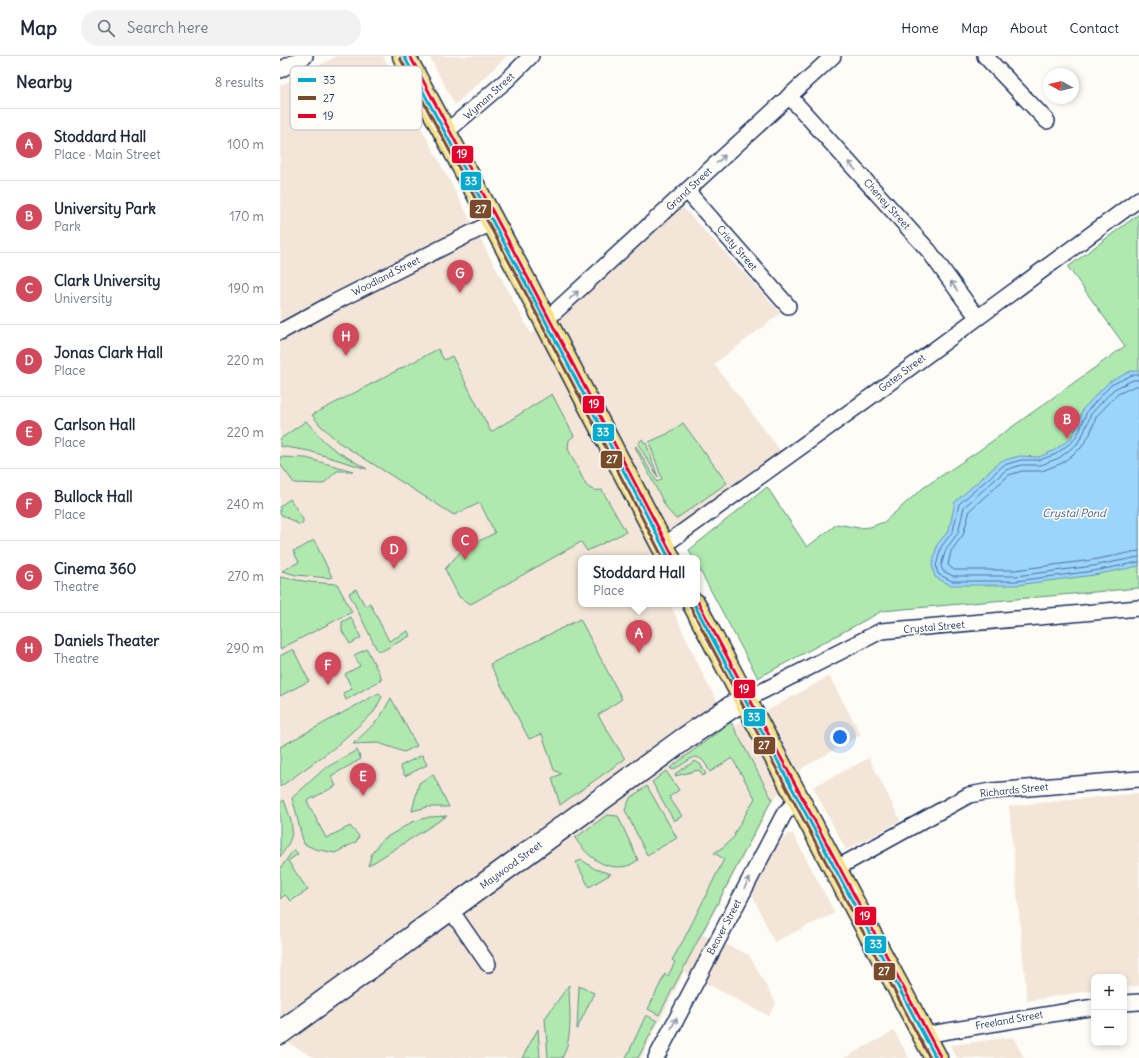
<!DOCTYPE html>
<html lang="en">
<head>
<meta charset="utf-8">
<style>
  :root { --surface:#fff; --page:#f2f2f3; --text:#1f2937; --muted:#747a83; --line:#e0e1e3; --accent:#d1495b }
  body { margin:0; font-family:Delius,sans-serif; background:var(--page); color:var(--text) }
  .controls { position:absolute; right:12px; bottom:12px; display:grid; overflow:hidden; border-radius:8px; box-shadow:0 2px 6px #0003 }
  .controls button { width:36px; height:36px; display:grid; place-items:center; padding:0; border:0; border-bottom:1px solid var(--line); background:var(--surface); color:var(--text); font:20px sans-serif }
  .compass { position:absolute; left:763px; top:12px; width:36px; height:36px; border-radius:50%; background:var(--surface); box-shadow:0 2px 6px #0003; rotate:278deg }
  .you { position:absolute; left:560px; top:681px; width:14px; height:14px; margin:-10px; border:3px solid #fff; border-radius:50%; background:#1a73e8; box-shadow:0 0 0 6px #1a73e833 }
  .badge { display:grid; place-items:center; width:26px; height:26px; border-radius:50%; background:var(--accent); color:#fff; font-size:13px; font-weight:700 }
  .pin { position:absolute; translate:-50% -33px; filter:drop-shadow(0 1px 2px #0008) }
  .pin::after { content:''; position:absolute; top:21px; width:14px; height:12px; background:inherit; clip-path:polygon(0 0,100% 0,50% 100%) }
  .popup { position:absolute; left:298px; top:499px; width:122px; height:52px; box-sizing:border-box; display:grid; place-content:center; border-radius:8px; background:var(--surface); filter:drop-shadow(0 1px 3px #0005); font-size:13px; white-space:nowrap; color:var(--muted) }
  .popup b { font-size:15px; color:var(--text) }
  .popup::after { content:''; position:absolute; left:50%; top:100%; margin-left:-8px; border:8px solid transparent; border-top-color:var(--surface) }
  .list { margin:0; padding:0; list-style:none }
  h2 { display:flex; justify-content:space-between; align-items:center; height:52px; margin:0; padding:0 16px; font-size:17px }
  h2 small { font-size:13px; font-weight:400; color:var(--muted) }
  .list li { display:grid; grid-template-columns:26px 1fr auto; gap:12px; align-items:center; box-sizing:border-box; height:72px; padding:0 16px; border-top:1px solid var(--line) }
  .list b { display:block; font-size:15px; white-space:nowrap }
  .list p { margin:0; font-size:13px; white-space:nowrap; color:var(--muted) }
  .list em { font-size:13px; font-style:normal; color:var(--muted) }
  .icon { flex:none; width:22px; height:22px; fill:none; stroke:currentColor; stroke-width:2; stroke-linecap:round; stroke-linejoin:round }
  .map { position:relative; flex:none; width:859px; height:1002px; overflow:hidden }
  header { display:flex; align-items:center; gap:24px; box-sizing:border-box; height:56px; padding:0 20px; background:var(--surface); border-bottom:1px solid var(--line) }
  header strong { font-size:19px }
  nav { display:flex; gap:22px; margin-inline-start:auto; font-size:14px }
  .search { width:280px; height:36px; background:var(--page); display:flex; align-items:center; gap:10px; box-sizing:border-box; padding:0 14px; border-radius:22px; color:var(--muted); font-size:15px }
  main { display:flex }
  aside { flex:1; background:var(--surface) }
  .map>svg:first-child { display:block }
  .built { fill:#f3e6d8 }
  .green { fill:#afe9ad; stroke:#658c86 }
  .water { fill:#9bd5fb; stroke:#6893bc }
  .lines { fill:none; stroke-linecap:round; stroke-linejoin:round }
  .shore { stroke:#4e719d; stroke-width:1 }
  .street-casing { stroke:#1b2f5e; stroke-width:18 }
  .secondary-casing { stroke:#1b2f5e; stroke-width:25 }
  .primary-casing { stroke:#1b2f5e; stroke-width:25 }
  .street { stroke:#fdfcf7; stroke-width:15 }
  .secondary { stroke:#fdfcf7; stroke-width:22 }
  .primary { stroke:#f7e281; stroke-width:22 }
  .bus-1-casing { stroke:#fdfcf7; stroke-width:6 }
  .bus-2-casing { stroke:#fdfcf7; stroke-width:6 }
  .bus-3-casing { stroke:#fdfcf7; stroke-width:6 }
  .bus-1 { stroke:#00a9ce; stroke-width:3 }
  .bus-2 { stroke:#7a4b2a; stroke-width:3 }
  .bus-3 { stroke:#e4002b; stroke-width:3 }
  .oneway { stroke:#8c96aa }
  .labels { text-anchor:middle; dominant-baseline:central; stroke-width:3.5; stroke-linejoin:round; paint-order:stroke }
  .street-label { font-size:10px; fill:#1b2f5e; stroke:#fdfcf7 }
  .water-label { font-size:11px; font-style:italic; fill:#3b5885; stroke:#fdfcf7 }
  .key { fill:#fdfcf7; stroke:#b9bec9; stroke-width:1 }
  .key-label { font-size:11px; fill:#1b2f5e }
  .line-badge { stroke:#fdfcf7; stroke-width:1.5 }
  .badge-label { font-size:11px; text-anchor:middle; font-weight:bold; fill:#fff }
</style>
</head>
<body>
<header>
<strong>Map</strong>
<div class="search"><svg class="icon" aria-label="search" viewBox="0 0 24 24"><circle cx="10" cy="10" r="6"/><path d="M15 15l6 6"/></svg>Search here</div>
<nav><a>Home</a><a>Map</a><a>About</a><a>Contact</a></nav>
</header>
<main>
<aside>
<h2>Nearby<small>8 results</small></h2>
<ul class="list">
<li><span class="badge">A</span><div><b>Stoddard Hall</b><p>Place · Main Street</p></div><em>100 m</em></li>
<li><span class="badge">B</span><div><b>University Park</b><p>Park</p></div><em>170 m</em></li>
<li><span class="badge">C</span><div><b>Clark University</b><p>University</p></div><em>190 m</em></li>
<li><span class="badge">D</span><div><b>Jonas Clark Hall</b><p>Place</p></div><em>220 m</em></li>
<li><span class="badge">E</span><div><b>Carlson Hall</b><p>Place</p></div><em>220 m</em></li>
<li><span class="badge">F</span><div><b>Bullock Hall</b><p>Place</p></div><em>240 m</em></li>
<li><span class="badge">G</span><div><b>Cinema 360</b><p>Theatre</p></div><em>270 m</em></li>
<li><span class="badge">H</span><div><b>Daniels Theater</b><p>Theatre</p></div><em>290 m</em></li>
</ul>
</aside>
<div class="map">
<svg width="859" height="1002" viewBox="0 0 859 1002">
  <rect width="100%" height="100%" fill="#fdfcf7"/>
  <filter id="ink" filterUnits="userSpaceOnUse"><feTurbulence type="fractalNoise" baseFrequency=".025" numOctaves="2"/><feDisplacementMap in="SourceGraphic" scale="8" xChannelSelector="R" yChannelSelector="G"/><feConvolveMatrix kernelMatrix="1 2 1 2 8 2 1 2 1" color-interpolation-filters="sRGB"/></filter>
  <g filter="url(#ink)">
    <g class="built">
      <polygon points="57,0 103,0 251,278 398,146 501,257 434,308 504,399 368,499 369,502 301,502 301,548 390,548 429,631 452,670 492,652 549,620 581,679 524,711 493,744 423,878 469,899 496,947 489,960 404,916 361,1002 35,1002 0,982 0,30"/>
      <polygon points="149,0 227,0 175,49"/>
      <polygon points="589,702 621,765 566,794 533,731"/>
      <polygon points="859,737 859,930 844,931 844,921 814,921 814,934 747,945 729,750"/>
      <polygon points="508,778 513,778 555,857 494,886 472,839 498,788"/>
      <polygon points="614,975 629,1002 564,1002"/>
      <polygon points="733,981 744,1002 677,1002 670,990 672,989"/>
    </g>
    <g class="green">
      <polygon points="859,158 859,532 602,555 478,622 417,509 417,502 413,502 409,494 487,431 527,491 557,468 579,472 590,471 604,466 643,432 697,396 845,290 788,211"/>
      <path d="M158,293L164,304L172,300L211,376L272,338L294,380L289,384L288,393L306,429C311,434 315,435 322,434L346,476L307,495L301,486L191,548L179,541L165,513L183,493L215,477L200,447L174,459L58,386L40,369L32,359Z"/>
      <polygon points="26,365 45,386 55,394 87,413 29,395 0,390 0,383"/>
      <polygon points="403,367 447,427 396,463 387,453 355,391 356,390 377,426 382,423 369,386 387,378"/>
      <polygon points="362,383 365,387 366,387 378,421 358,388"/>
      <polygon points="0,401 26,402 73,415 57,415 43,428 14,427 0,408"/>
      <polygon points="10,443 23,463 23,466 20,469 0,458 0,450"/>
      <polygon points="34,484 52,521 49,522 16,519 2,515 19,506 13,495 19,493"/>
      <polygon points="0,521 29,526 57,528 72,556 0,593"/>
      <polygon points="76,533 85,550 90,547 109,585 128,575 130,580 102,595 97,594 69,537"/>
      <polygon points="71,561 81,582 70,588 62,575 62,566"/>
      <polygon points="300,563 342,643 318,659 345,703 280,749 272,722 281,718 274,714 262,678 249,683 210,608"/>
      <polygon points="13,593 29,625 0,640 0,600"/>
      <polygon points="87,593 102,623 66,644 63,637 72,633 65,618 80,610 74,599"/>
      <polygon points="99,637 102,641 94,656 54,692 0,731 0,691"/>
      <polygon points="111,642 137,690 124,696 99,687 73,688 99,663"/>
      <path d="M451,666L492,743L379,959L368,953L385,918L388,920L395,906L392,904L404,883L444,803L434,797L443,791L455,780L454,778L475,742L452,702L430,716C426,709 423,701 414,701L393,714L390,712Z"/>
      <path d="M77,694L81,703L51,720L56,730L27,745L46,782L70,770L79,780L76,786L55,797L35,793L24,788C19,773 17,757 12,742L44,713Z"/>
      <polygon points="142,699 147,709 125,720 120,710"/>
      <polygon points="415,705 420,708 426,718 423,720 419,714 395,720 396,717"/>
      <polygon points="386,715 399,734 389,741 402,760 394,765 372,726"/>
      <polygon points="153,718 169,751 148,751 132,755 139,727"/>
      <polygon points="367,730 397,782 367,799 345,754 350,742"/>
      <path d="M4,744C13,771 18,776 0,801V747Z"/>
      <path d="M327,759L338,760L358,804C355,806 351,809 347,810C324,815 307,800 295,782Z"/>
      <polygon points="167,760 156,767 88,810 92,797 102,784 132,766 149,761"/>
      <polygon points="14,793 18,798 8,805 28,834 11,845 5,839 0,843 0,813"/>
      <polygon points="302,804 315,813 331,818 309,831 296,806"/>
      <path d="M289,929C289,952 294,980 282,1002H268L265,962Z"/>
      <polygon points="299,930 314,937 297,973"/>
      <polygon points="366,959 377,965 358,1002 346,1002"/>
      <polygon points="258,973 260,1002 242,1002"/>
    </g>
    <polygon class="water" points="851,315 859,315 859,510 814,519 736,529 670,529 655,521 652,510 657,489 669,474 675,446 721,405 740,400 759,401 773,395 790,383 796,372 803,353 817,338 829,326"/>
    <g class="lines">
      <g class="shore">
        <polyline points="859,319 852,319 831,329 807,355 800,374 793,385 776,398 760,404 741,404 724,409 679,448 673,475 661,491 656,510 658,518 672,525 736,525 814,515 859,506"/>
        <polyline points="859,324 853,324 834,333 811,358 804,376 797,388 779,402 761,409 741,409 726,414 684,451 678,477 666,493 661,510 663,515 673,520 736,520 813,510 859,501"/>
        <polyline points="859,330 855,330 838,338 828,348 816,361 810,378 801,392 782,407 762,415 742,415 729,419 690,454 683,479 671,495 668,509 674,514 735,514 812,504 859,495"/>
      </g>
      <g class="street-casing">
        <g id="street">
          <polyline points="705,0 767,65"/>
          <polyline points="0,14 25,0"/>
          <polyline points="509,40 649,195 688,249 698,261"/>
          <polyline points="165,77 229,22 251,0"/>
          <polyline points="407,135 508,250"/>
          <polyline points="265,265 553,0"/>
          <polyline points="0,276 53,247 213,166"/>
          <polyline points="383,490 582,347 859,143"/>
          <polyline points="465,644 601,575 859,552"/>
          <polyline points="555,813 689,739 711,735 859,723"/>
          <polyline points="170,853 208,908"/>
          <polyline points="844,947 859,946"/>
          <polyline points="644,979 814,951"/>
          <polyline points="376,1002 504,758 518,743"/>
        </g>
      </g>
      <g class="secondary-casing">
        <polyline id="secondary" points="0,977 404,683 453,650 465,644"/>
      </g>
      <g class="primary-casing">
        <g id="primary">
          <polyline points="124,0 244,224 389,502"/>
          <polyline points="414,548 656,1002"/>
        </g>
      </g>
      <use href="#street" class="street"/>
      <use href="#secondary" class="secondary"/>
      <use href="#primary" class="primary"/>
      <g class="bus-1-casing">
        <g id="bus-1">
          <polyline points="124,0 244,224 389,502"/>
          <polyline points="414,548 656,1002"/>
        </g>
      </g>
      <g class="bus-2-casing">
        <g id="bus-2">
          <polyline points="120,2 240,226 383,502"/>
          <polyline points="410,550 650,1002"/>
        </g>
      </g>
      <g class="bus-3-casing">
        <g id="bus-3">
          <polyline points="130,0 248,222 393,500"/>
          <polyline points="418,546 660,1000"/>
        </g>
      </g>
      <use href="#bus-1" class="bus-1"/>
      <use href="#bus-2" class="bus-2"/>
      <use href="#bus-3" class="bus-3"/>
    </g>
    <defs><path id="oneway-shaft" d="M-6 0H5M1.5-3L5.5 0L1.5 3" fill="none" stroke-width="1.6" stroke-linecap="round" stroke-linejoin="round"/></defs>
    <g class="oneway">
      <use href="#oneway-shaft" transform="translate(441 103) rotate(-43)"/>
      <use href="#oneway-shaft" transform="translate(572 110) rotate(-132)"/>
      <use href="#oneway-shaft" transform="translate(674 230) rotate(-126)"/>
      <use href="#oneway-shaft" transform="translate(294 239) rotate(-43)"/>
      <use href="#oneway-shaft" transform="translate(467 827) rotate(-62)"/>
      <use href="#oneway-shaft" transform="translate(394 967) rotate(-63)"/>
    </g>
  </g>
  <g class="labels">
    <g class="street-label">
      <text transform="translate(209 40) rotate(-42)">Wyman Street</text>
      <text transform="translate(409 133) rotate(-43)">Grand Street</text>
      <text transform="translate(607 148) rotate(48)">Cheney Street</text>
      <text transform="translate(457 192) rotate(49)">Cristy Street</text>
      <text transform="translate(106 220) rotate(-27)">Woodland Street</text>
      <text transform="translate(622 317) rotate(-37)">Gates Street</text>
      <text transform="translate(654 571) rotate(-5)">Crystal Street</text>
      <text transform="translate(734 734) rotate(-6)">Richards Street</text>
      <text transform="translate(231 809) rotate(-36)">Maywood Street</text>
      <text transform="translate(444 871) rotate(-62)">Beaver Street</text>
      <text transform="translate(729 964) rotate(-10)">Freeland Street</text>
    </g>
    <g class="water-label">
      <text x="794" y="457">Crystal Pond</text>
    </g>
  </g>
  <rect x="10" y="10" width="132" height="64" rx="6" class="key"/>
  <rect x="18" y="22" width="18" height="4" fill="#00a9ce"/>
  <rect x="18" y="40" width="18" height="4" fill="#7a4b2a"/>
  <rect x="18" y="58" width="18" height="4" fill="#e4002b"/>
  <g class="key-label">
    <text x="43" y="28">33</text>
    <text x="43" y="46">27</text>
    <text x="43" y="64">19</text>
  </g>
  <g class="line-badge">
    <rect x="171" y="89" width="23" height="19" rx="4" fill="#e4002b"/>
    <rect x="180" y="115" width="22" height="20" rx="4" fill="#00a9ce"/>
    <rect x="189" y="143" width="23" height="20" rx="4" fill="#7a4b2a"/>
    <rect x="302" y="339" width="23" height="19" rx="4" fill="#e4002b"/>
    <rect x="312" y="367" width="23" height="19" rx="4" fill="#00a9ce"/>
    <rect x="320" y="394" width="23" height="19" rx="4" fill="#7a4b2a"/>
    <rect x="453" y="623" width="23" height="20" rx="4" fill="#e4002b"/>
    <rect x="463" y="652" width="23" height="19" rx="4" fill="#00a9ce"/>
    <rect x="473" y="680" width="23" height="19" rx="4" fill="#7a4b2a"/>
    <rect x="574" y="850" width="23" height="20" rx="4" fill="#e4002b"/>
    <rect x="584" y="879" width="23" height="19" rx="4" fill="#00a9ce"/>
    <rect x="593" y="906" width="23" height="19" rx="4" fill="#7a4b2a"/>
  </g>
  <g class="badge-label">
    <text x="182" y="102">19</text>
    <text x="191" y="129">33</text>
    <text x="201" y="157">27</text>
    <text x="314" y="352">19</text>
    <text x="323" y="380">33</text>
    <text x="332" y="407">27</text>
    <text x="464" y="637">19</text>
    <text x="474" y="665">33</text>
    <text x="484" y="693">27</text>
    <text x="585" y="864">19</text>
    <text x="596" y="892">33</text>
    <text x="604" y="919">27</text>
  </g>
</svg>
<div class="controls">
<button>+</button>
<button>−</button>
</div>
<svg class="compass" viewBox="-18 -18 36 36"><path d="M0-13l5 13h-10z" fill="#e53935"/><path d="M0 13l5-13h-10z" fill="#747a83"/></svg>
<div class="you"></div>
<div class="pin badge" style="left:359px;top:597px">A</div>
<div class="popup"><b>Stoddard Hall</b>Place</div>
<div class="pin badge" style="left:787px;top:383px">B</div>
<div class="pin badge" style="left:185px;top:504px">C</div>
<div class="pin badge" style="left:114px;top:513px">D</div>
<div class="pin badge" style="left:83px;top:740px">E</div>
<div class="pin badge" style="left:48px;top:629px">F</div>
<div class="pin badge" style="left:180px;top:237px">G</div>
<div class="pin badge" style="left:66px;top:300px">H</div>
</div>
</main>
</body>
</html>
